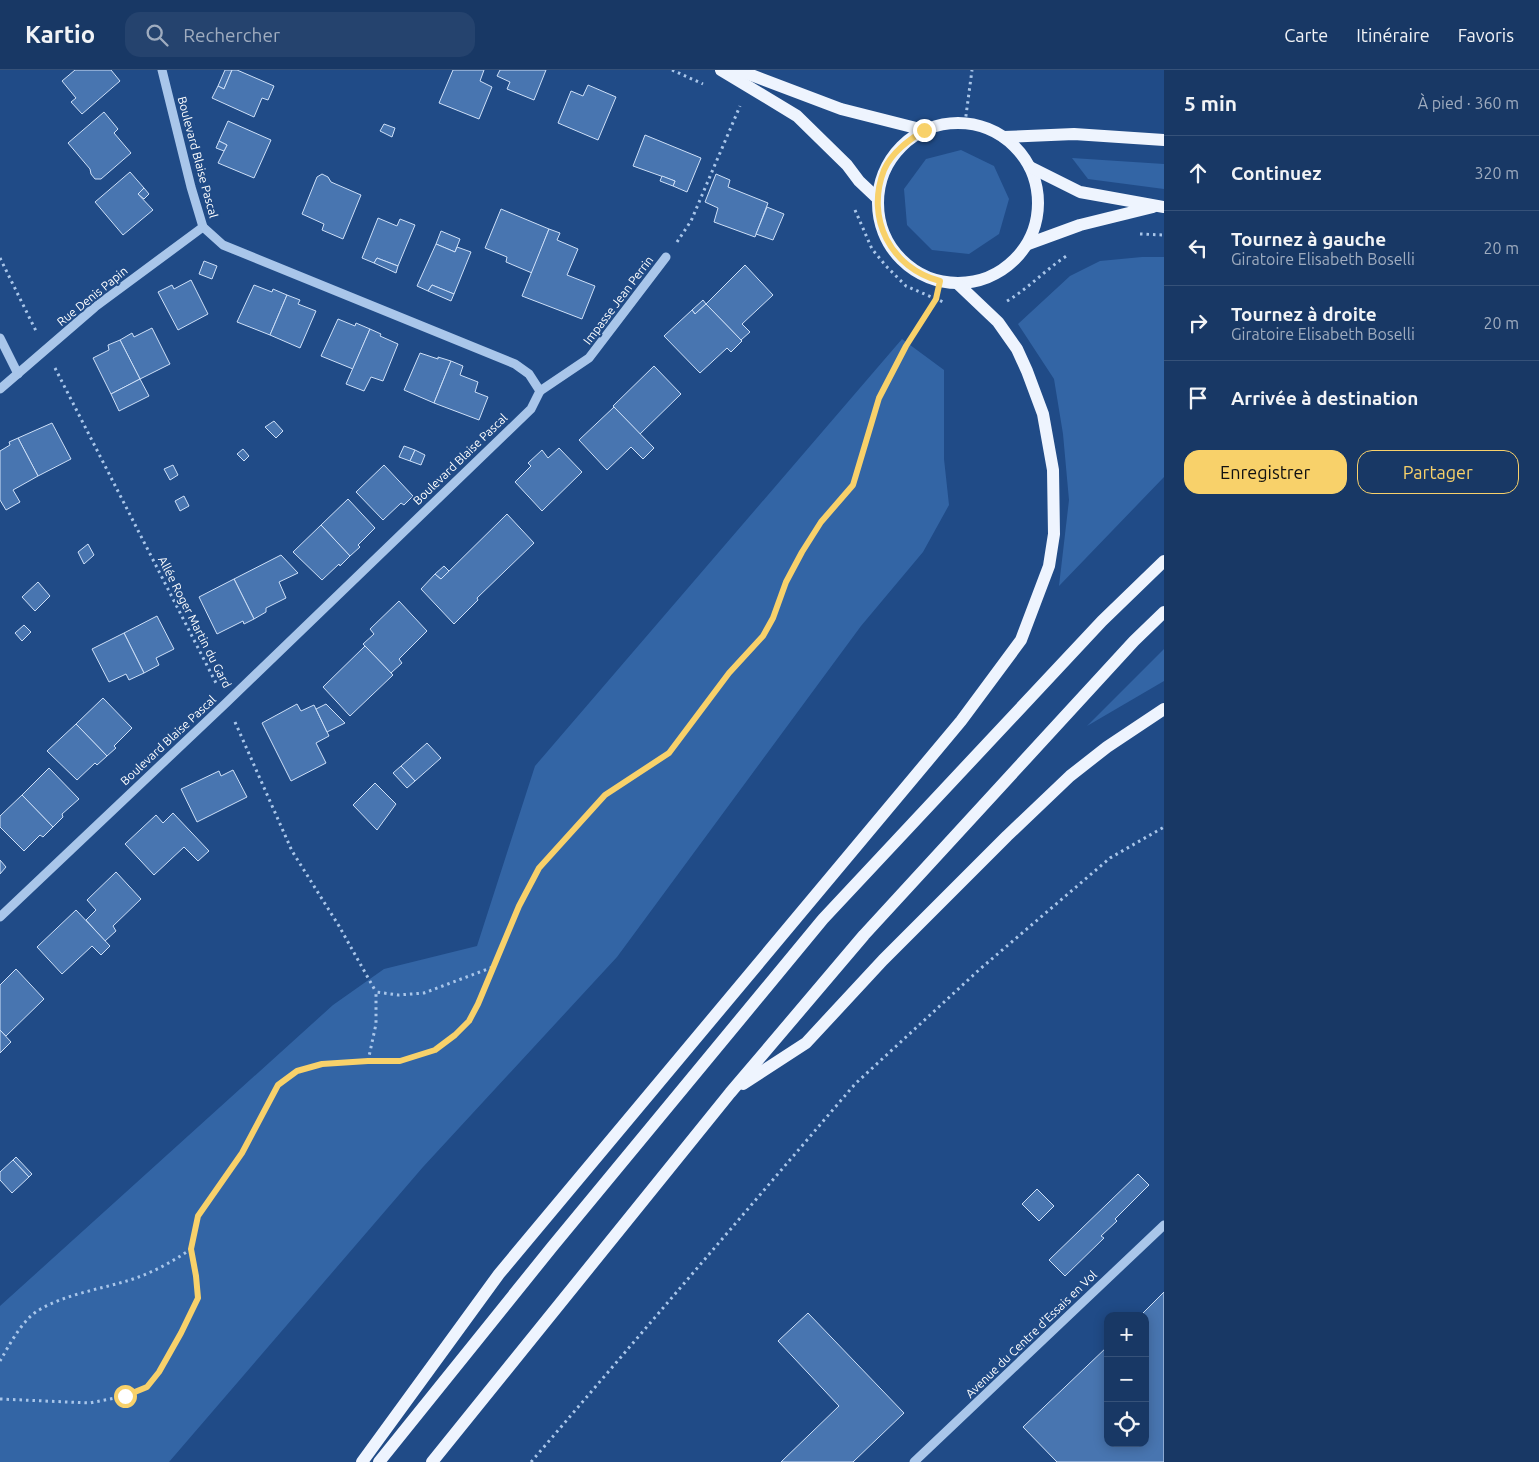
<!DOCTYPE html>
<html lang="fr">
<head>
<meta charset="utf-8">
<style>
  :root { --surface:#183865; --page:#25436e; --text:#f1f3f6; --muted:#9facbf; --line:#365279; --accent:#f8d16a }
  body { margin:0; font-family:Ubuntu,sans-serif; background:var(--page); color:var(--text) }
  .controls { position:absolute; right:15px; bottom:15px; display:grid; overflow:hidden; border-radius:10px; box-shadow:0 2px 12px #0003 }
  .controls button { width:45px; height:45px; display:grid; place-items:center; padding:0; border:0; border-bottom:1px solid var(--line); background:var(--surface); color:var(--text); font:25px sans-serif }
  .stop { position:absolute; width:15px; height:15px; margin:-11px; border:4px solid #f8d16a; border-radius:50%; background:#fff }
  .stop.end { background:#f8d16a; border-color:#fff; box-shadow:0 1px 5px #0008 }
  .list { margin:0; padding:0; list-style:none }
  h2 { display:flex; justify-content:space-between; align-items:center; height:65px; margin:0; padding:0 20px; font-size:21px }
  h2 small { font-size:16px; font-weight:400; color:var(--muted) }
  .list li { display:grid; grid-template-columns:32px 1fr auto; gap:15px; align-items:center; box-sizing:border-box; height:75px; padding:0 20px; border-top:1px solid var(--line) }
  .list b { display:block; font-size:19px; white-space:nowrap }
  .list p { margin:0; font-size:16px; white-space:nowrap; color:var(--muted) }
  .list em { font-size:16px; font-style:normal; color:var(--muted) }
  .actions { display:flex; gap:10px; padding:15px 20px }
  .actions a { flex:1; padding:11px 0; border:1px solid var(--accent); border-radius:15px; text-align:center; font-size:18px; color:var(--accent) }
  .actions .main { background:var(--accent); color:#111 }
  .icon { flex:none; width:28px; height:28px; fill:none; stroke:currentColor; stroke-width:2; stroke-linecap:round; stroke-linejoin:round }
  .map { position:relative; flex:none; width:1164px; height:1392px; overflow:hidden }
  header { display:flex; align-items:center; gap:30px; box-sizing:border-box; height:70px; padding:0 25px; background:var(--surface); border-bottom:1px solid var(--line) }
  header strong { font-size:24px }
  nav { display:flex; gap:28px; margin-inline-start:auto; font-size:18px }
  .search { width:350px; height:45px; background:var(--page); display:flex; align-items:center; gap:12px; box-sizing:border-box; padding:0 18px; border-radius:15px; color:var(--muted); font-size:19px }
  main { display:flex }
  aside { flex:1; background:var(--surface) }
  .map>svg:first-child { display:block }
  .green { fill:#3365a5 }
  .building { fill:#4875b0; stroke:#cee0f8 }
  .lines { fill:none; stroke-linecap:round; stroke-linejoin:round }
  .path { stroke:#a9c6ea; stroke-width:3; stroke-dasharray:2.5 4; stroke-linecap:butt }
  .minor { stroke:#a9c6ea; stroke-width:9 }
  .major { stroke:#eef4fe; stroke-width:12 }
  .route { stroke:#f8d16a; stroke-width:6 }
  .labels { text-anchor:middle; dominant-baseline:central; stroke-width:4; stroke-linejoin:round; paint-order:stroke }
  .street-label { font-size:12px; fill:#fff; stroke:#204b87 }
</style>
</head>
<body>
<header>
<strong>Kartio</strong>
<div class="search"><svg class="icon" aria-label="search" viewBox="0 0 24 24"><circle cx="10" cy="10" r="6"/><path d="M15 15l6 6"/></svg>Rechercher</div>
<nav><a>Carte</a><a>Itinéraire</a><a>Favoris</a></nav>
</header>
<main>
<div class="map">
<svg width="1164" height="1392" viewBox="0 0 1164 1392">
  <rect width="100%" height="100%" fill="#204b87"/>
  <g class="green">
    <polygon points="961,80 994,96 1009,129 999,164 969,184 932,180 907,155 904,119 926,89"/>
    <polygon points="1072,88 1164,94 1164,119 1088,109"/>
    <polygon points="1142,187 1164,187 1164,407 1059,516 1069,430 1063,364 1054,309 1018,254 1070,206 1100,191"/>
    <polygon points="902,269 944,300 944,389 949,435 923,482 861,556 617,887 423,1097 169,1392 0,1392 0,1236 333,935 384,899 477,876 535,696"/>
    <polygon points="1164,579 1164,611 1087,656"/>
  </g>
  <g class="building">
    <polygon points="75,0 111,0 120,11 82,44 71,32 76,28 62,11"/>
    <polygon points="225,0 232,0 224,19 218,16"/>
    <polygon points="232,0 237,0 274,16 268,30 262,28 254,47 212,28 218,16 224,19"/>
    <polygon points="453,0 484,0 480,11 492,17 479,49 439,33"/>
    <polygon points="500,0 546,0 534,30 507,19 510,12 497,6"/>
    <polygon points="588,15 616,27 598,70 558,53 571,21 583,26"/>
    <polygon points="104,42 118,59 114,63 131,83 101,109 95,109 91,104 90,99 68,73"/>
    <polygon points="228,51 271,70 254,108 218,93 227,75 219,71"/>
    <polygon points="384,54 395,58 392,67 380,61"/>
    <polygon points="645,65 701,88 687,122 673,116 675,111 633,96"/>
    <polygon points="219,71 227,75 224,81 216,78"/>
    <polygon points="130,102 144,118 138,124 153,140 123,165 95,132"/>
    <polygon points="322,104 328,107 331,112 361,125 343,169 322,160 324,154 302,144 317,107"/>
    <polygon points="716,104 730,110 728,117 768,133 755,167 714,152 718,138 705,132"/>
    <polygon points="662,106 675,111 673,116 660,111"/>
    <polygon points="144,118 149,124 144,129 138,124"/>
    <polygon points="767,137 784,144 773,170 756,164"/>
    <polygon points="501,139 549,159 532,203 506,192 507,187 485,178"/>
    <polygon points="378,148 397,156 400,149 415,155 398,196 377,188 374,193 362,188"/>
    <polygon points="549,159 560,163 557,170 578,179 567,205 595,216 582,249 522,226"/>
    <polygon points="441,161 460,169 455,182 436,174"/>
    <polygon points="436,174 455,182 457,177 471,182 454,224 432,215 428,221 417,216"/>
    <polygon points="377,188 398,196 396,203 374,193"/>
    <polygon points="204,191 217,196 212,209 199,204"/>
    <polygon points="745,195 773,225 742,254 750,262 741,270 706,234"/>
    <polygon points="191,210 208,244 178,260 158,222 172,215 174,219"/>
    <polygon points="254,215 272,222 273,219 287,225 270,265 237,252"/>
    <polygon points="432,215 454,224 451,231 428,221"/>
    <polygon points="287,225 300,230 298,234 316,241 300,278 270,265"/>
    <polygon points="703,230 706,234 695,244 692,240"/>
    <polygon points="706,234 742,271 731,282 727,278 700,303 664,266 692,240 695,244"/>
    <polygon points="338,249 355,256 356,253 370,259 353,299 321,286"/>
    <polygon points="152,258 170,294 140,309 120,270 132,263 134,267"/>
    <polygon points="370,259 381,264 380,266 398,274 383,311 371,307 364,321 346,314"/>
    <polygon points="120,270 140,309 111,324 93,288 109,280 108,275"/>
    <polygon points="420,283 438,289 438,287 451,291 434,333 404,320"/>
    <polygon points="451,291 463,296 460,305 478,312 475,322 488,327 479,350 434,333"/>
    <polygon points="654,296 681,324 640,364 613,336"/>
    <polygon points="140,309 149,326 119,341 111,324"/>
    <polygon points="614,337 654,378 643,389 631,377 607,400 579,370"/>
    <polygon points="274,351 283,361 276,368 265,357"/>
    <polygon points="52,353 71,389 38,406 18,368"/>
    <polygon points="18,368 38,406 13,420 20,432 6,440 0,430 0,381 10,375 9,372"/>
    <polygon points="404,376 415,380 410,391 399,387"/>
    <polygon points="559,378 582,402 542,441 515,412 531,396 528,393 542,380 548,388"/>
    <polygon points="243,379 249,386 244,391 237,384"/>
    <polygon points="415,380 425,385 421,395 410,391"/>
    <polygon points="173,395 178,405 170,410 164,399"/>
    <polygon points="384,395 413,426 404,435 401,433 383,450 356,422"/>
    <polygon points="184,426 189,436 180,441 175,431"/>
    <polygon points="348,429 375,458 358,475 360,477 350,486 321,455"/>
    <polygon points="507,444 534,473 477,528 478,530 454,554 421,519 435,504 441,509"/>
    <polygon points="321,455 350,486 340,496 339,494 322,510 293,482"/>
    <polygon points="88,474 94,485 84,494 78,482"/>
    <polygon points="281,485 298,503 279,512 286,528 266,538 266,542 254,549 234,509"/>
    <polygon points="444,496 449,501 441,509 435,504"/>
    <polygon points="234,509 254,549 244,554 243,551 217,564 199,527"/>
    <polygon points="38,512 50,526 35,541 22,527"/>
    <polygon points="399,531 427,561 399,589 402,593 391,603 363,574 374,564 370,559"/>
    <polygon points="157,546 174,579 156,588 159,595 144,603 124,563"/>
    <polygon points="24,555 31,562 22,571 15,563"/>
    <polygon points="124,563 144,603 129,610 126,604 109,612 92,579"/>
    <polygon points="365,576 393,605 350,646 323,617"/>
    <polygon points="103,628 132,658 114,676 116,678 107,686 76,654"/>
    <polygon points="297,634 301,641 314,635 329,666 316,673 326,693 291,711 262,653"/>
    <polygon points="326,634 345,653 327,662 316,639"/>
    <polygon points="76,654 107,686 97,695 95,693 77,710 47,681"/>
    <polygon points="427,673 441,688 415,711 401,696"/>
    <polygon points="401,696 415,711 407,718 393,703"/>
    <polygon points="49,698 79,729 62,744 63,747 53,757 22,725"/>
    <polygon points="233,700 247,727 197,752 181,719 219,701 221,706"/>
    <polygon points="375,713 396,734 377,760 353,735"/>
    <polygon points="22,725 53,757 43,767 40,765 24,781 0,757 0,746"/>
    <polygon points="173,743 209,781 198,791 184,777 154,805 125,774 156,745 163,753"/>
    <polygon points="0,790 6,797 0,804"/>
    <polygon points="116,802 141,829 113,856 116,861 105,871 86,850 96,840 87,830"/>
    <polygon points="76,840 110,876 101,885 92,876 62,904 37,877"/>
    <polygon points="16,899 44,929 6,966 0,960 0,915"/>
    <polygon points="0,960 11,972 0,983"/>
    <polygon points="16,1087 32,1104 29,1107 13,1090"/>
    <polygon points="13,1090 29,1107 12,1123 0,1110 0,1102"/>
    <polygon points="1138,1104 1149,1115 1115,1149 1117,1151 1101,1166 1104,1168 1065,1206 1049,1190"/>
    <polygon points="1037,1119 1054,1136 1039,1151 1022,1134"/>
    <polygon points="1164,1222 1164,1392 1057,1392 1023,1357 1108,1276 1108,1373 1145,1373 1145,1246 1140,1246"/>
    <polygon points="808,1243 904,1343 853,1392 781,1392 839,1336 778,1271"/>
  </g>
  <g class="lines">
    <g class="path">
      <polyline points="672,0 703,14"/>
      <polyline points="965,53 972,0"/>
      <polyline points="855,140 872,179 886,196 906,216 943,232"/>
      <polyline points="1140,164 1164,165"/>
      <polyline points="677,172 691,151 740,36"/>
      <polyline points="0,188 36,261"/>
      <path d="M1007,231C1029,218 1046,199 1068,185"/>
      <polyline points="55,298 217,615"/>
      <polyline points="235,652 292,781 339,856 376,922"/>
      <polyline points="368,991 376,954 376,922 398,925 424,923 493,897"/>
      <path d="M0,1291C10,1274 22,1250 39,1240C66,1224 101,1219 130,1210C152,1203 172,1192 191,1179"/>
      <polyline points="0,1329 90,1333 125,1326 147,1317 159,1302 181,1263 198,1228 197,1206 191,1179 198,1147 242,1083 278,1015 297,1001 322,994 368,991 400,991 435,980 455,965 469,951 478,934 519,836 539,798 605,725 669,683 729,603 763,567 773,548 786,512 802,482 821,452 853,415 879,328 906,277 937,229 937,224"/>
      <polyline points="531,1392 855,1014 980,899 1110,788 1164,757"/>
    </g>
    <g class="minor">
      <polyline points="0,268 18,304"/>
      <polyline points="0,319 95,237 203,157"/>
      <polyline points="540,321 589,288 666,187"/>
      <polyline points="0,847 226,633 531,339 540,321 529,304 515,294 223,175 203,157 191,117 162,0"/>
      <polyline points="914,1392 1164,1155"/>
    </g>
    <g class="major">
      <polyline points="721,0 797,46 847,95 859,111 877,128"/>
      <polyline points="738,0 841,39 924,60"/>
      <circle cx="958" cy="133" r="80"/>
      <polyline points="1004,67 1074,64 1164,70"/>
      <polyline points="1030,97 1080,122 1164,137"/>
      <polyline points="1028,174 1080,155 1153,137"/>
      <polyline points="743,1014 806,973 883,890 1007,766 1070,706 1107,677 1164,639"/>
      <polyline points="362,1392 499,1204 961,651 1021,570 1049,496 1054,464 1053,400 1043,344 1027,301 1017,279 998,252 958,214"/>
      <polyline points="379,1392 552,1177 823,849 1102,551 1164,491"/>
      <polyline points="432,1392 730,1023 864,865 1134,571 1164,542"/>
    </g>
  </g>
  <g class="lines">
    <path class="route" d="M125,1326L147,1317L159,1302L181,1263L198,1228L196,1206L191,1179L198,1146L242,1083L278,1015L297,1001L322,994L368,991H400L435,980L455,965L469,951L478,934L519,836L539,798L605,725L669,683L729,603L763,566L773,548L786,512L802,482L821,452L853,415L879,328L906,276L936,229L940,211C891,198 865,149 884,100C892,82 908,71 924,60"/>
  </g>
  <g class="labels">
    <g class="street-label">
      <text transform="translate(198 87) rotate(75)">Boulevard Blaise Pascal</text>
      <text transform="translate(92 226) rotate(-39)">Rue Denis Papin</text>
      <text transform="translate(618 230) rotate(-53)">Impasse Jean Perrin</text>
      <text transform="translate(460 389) rotate(-44)">Boulevard Blaise Pascal</text>
      <text transform="translate(195 552) rotate(63)">Allée Roger Martin du Gard</text>
      <text transform="translate(168 670) rotate(-43)">Boulevard Blaise Pascal</text>
      <text transform="translate(1031 1264) rotate(-44)">Avenue du Centre d'Essais en Vol</text>
    </g>
  </g>
</svg>
<div class="controls">
<button>+</button>
<button>−</button>
<button><svg class="icon" aria-label="locate" viewBox="0 0 24 24"><circle cx="12" cy="12" r="6"/><path d="M12 2v4M12 18v4M2 12h4M18 12h4"/></svg></button>
</div>
<div class="stop" style="left:125px;top:1326px"></div>
<div class="stop end" style="left:924px;top:60px"></div>
</div>
<aside>
<h2>5 min<small>À pied · 360 m</small></h2>
<ul class="list">
<li><svg class="icon" aria-label="ahead" viewBox="0 0 24 24"><path d="M12 20V5M6 11l6-6 6 6"/></svg><div><b>Continuez</b></div><em>320 m</em></li>
<li><svg class="icon" aria-label="left" viewBox="0 0 24 24"><path d="M17 20v-9H6M10 6l-5 5 5 5"/></svg><div><b>Tournez à gauche</b><p>Giratoire Elisabeth Boselli</p></div><em>20 m</em></li>
<li><svg class="icon" aria-label="right" viewBox="0 0 24 24"><path d="M7 20v-9h11M14 6l5 5-5 5"/></svg><div><b>Tournez à droite</b><p>Giratoire Elisabeth Boselli</p></div><em>20 m</em></li>
<li><svg class="icon" aria-label="arrive" viewBox="0 0 24 24"><path d="M6 21V4h12l-3 4 3 4H6"/></svg><div><b>Arrivée à destination</b></div></li>
</ul>
<div class="actions"><a class="main">Enregistrer</a><a>Partager</a></div>
</aside>
</main>
</body>
</html>
